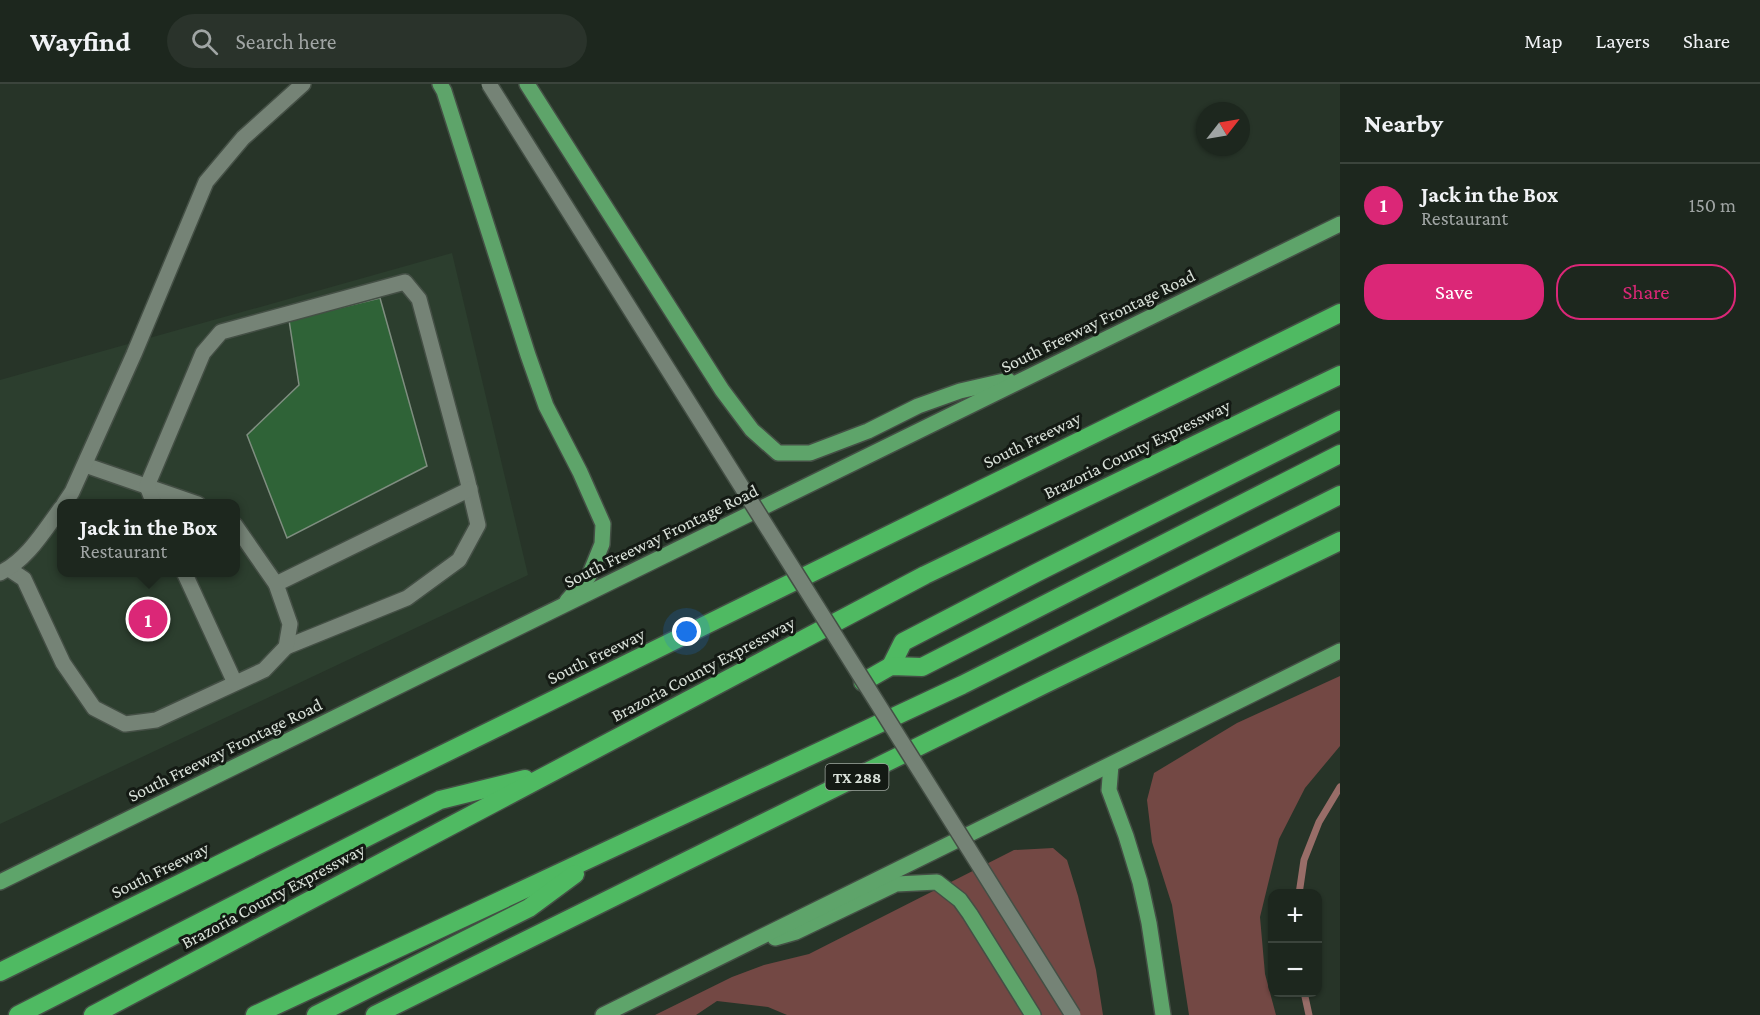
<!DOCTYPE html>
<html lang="en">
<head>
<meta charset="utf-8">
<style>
  :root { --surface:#1d271e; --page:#2a332b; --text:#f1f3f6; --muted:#a0a5a4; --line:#3b443c; --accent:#db2777 }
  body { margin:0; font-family:"Crimson Pro",serif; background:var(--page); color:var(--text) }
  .controls { position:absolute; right:18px; bottom:18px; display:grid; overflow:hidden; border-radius:12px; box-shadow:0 2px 4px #0004 }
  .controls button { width:54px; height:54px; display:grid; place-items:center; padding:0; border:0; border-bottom:2px solid var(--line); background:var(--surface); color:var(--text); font:30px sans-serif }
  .compass { position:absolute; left:1196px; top:18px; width:54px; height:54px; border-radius:50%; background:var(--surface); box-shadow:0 2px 4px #0004; rotate:59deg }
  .you { position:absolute; left:687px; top:548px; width:21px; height:21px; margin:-15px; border:4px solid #fff; border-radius:50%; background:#1a73e8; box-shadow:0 0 0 9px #1a73e833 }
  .badge { display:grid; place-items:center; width:39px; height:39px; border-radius:50%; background:var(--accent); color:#fff; font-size:20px; font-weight:700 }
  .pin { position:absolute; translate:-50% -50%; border:3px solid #fff; box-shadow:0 2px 6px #0006 }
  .popup { position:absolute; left:57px; top:415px; width:183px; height:78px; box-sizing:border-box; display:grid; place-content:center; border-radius:12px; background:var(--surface); filter:drop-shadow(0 2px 4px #0005); font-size:20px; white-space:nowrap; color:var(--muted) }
  .popup b { font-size:22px; color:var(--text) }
  .popup::after { content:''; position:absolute; left:50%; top:100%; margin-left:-12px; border:12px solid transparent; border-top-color:var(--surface) }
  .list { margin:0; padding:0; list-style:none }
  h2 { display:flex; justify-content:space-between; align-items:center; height:78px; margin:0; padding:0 24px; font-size:26px }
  h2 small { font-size:20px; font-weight:400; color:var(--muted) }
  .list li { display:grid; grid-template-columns:39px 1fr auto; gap:18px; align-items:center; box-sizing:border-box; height:84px; padding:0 24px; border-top:2px solid var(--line) }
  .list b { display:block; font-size:22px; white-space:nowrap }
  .list p { margin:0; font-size:20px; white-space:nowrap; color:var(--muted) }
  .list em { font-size:20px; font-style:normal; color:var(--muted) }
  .actions { display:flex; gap:12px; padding:18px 24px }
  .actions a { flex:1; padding:14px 0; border:2px solid var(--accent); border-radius:24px; text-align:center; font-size:21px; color:var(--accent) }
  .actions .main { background:var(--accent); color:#fff }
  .icon { flex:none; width:33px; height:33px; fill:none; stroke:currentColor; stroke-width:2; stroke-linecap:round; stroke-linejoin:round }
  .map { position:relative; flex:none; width:1340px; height:931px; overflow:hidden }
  header { display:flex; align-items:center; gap:36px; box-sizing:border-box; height:84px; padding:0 30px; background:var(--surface); border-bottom:2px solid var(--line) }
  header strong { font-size:28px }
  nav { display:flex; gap:33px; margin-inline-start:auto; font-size:21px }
  .search { width:420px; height:54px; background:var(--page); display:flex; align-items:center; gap:15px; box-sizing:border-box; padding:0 21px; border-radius:33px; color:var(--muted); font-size:22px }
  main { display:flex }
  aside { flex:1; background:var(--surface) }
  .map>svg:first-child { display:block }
  .built { fill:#2c3e2e; fill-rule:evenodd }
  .green { fill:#734844 }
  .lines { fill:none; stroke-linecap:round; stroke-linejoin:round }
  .stream { stroke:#986d68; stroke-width:7 }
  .building { fill:#2f6337; stroke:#7f8e80; stroke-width:1.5 }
  .minor-casing { stroke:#444f45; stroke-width:18 }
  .major-casing { stroke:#444f45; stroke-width:18 }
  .highway-casing { stroke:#444f45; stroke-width:21 }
  .minor { stroke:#758376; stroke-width:15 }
  .major { stroke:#5ea46a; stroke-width:15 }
  .highway { stroke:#4fba62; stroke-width:18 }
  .minor-bridge-casing { stroke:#444f45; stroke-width:18; stroke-linecap:butt }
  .minor-bridge { stroke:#758376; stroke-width:15 }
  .labels { text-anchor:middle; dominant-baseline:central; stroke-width:6; stroke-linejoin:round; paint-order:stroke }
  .shield { fill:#141a14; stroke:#9fa69f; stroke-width:1.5 }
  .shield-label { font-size:16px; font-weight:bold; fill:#dae2da }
  .street-label { font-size:18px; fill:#dae2da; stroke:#141a14 }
</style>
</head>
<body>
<header>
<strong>Wayfind</strong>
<div class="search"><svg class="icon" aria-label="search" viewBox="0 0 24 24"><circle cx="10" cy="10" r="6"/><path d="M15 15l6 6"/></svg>Search here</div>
<nav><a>Map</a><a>Layers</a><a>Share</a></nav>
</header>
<main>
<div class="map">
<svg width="1340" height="931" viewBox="0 0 1340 931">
  <rect width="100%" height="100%" fill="#273428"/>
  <path class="built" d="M452,169L528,491L0,740V296ZM61,420H235V488H61Z"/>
  <g class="green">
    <polygon points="1340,592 1340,662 1305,704 1279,755 1260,833 1265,890 1276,931 1189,931 1172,821 1152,758 1147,716 1154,689 1237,639"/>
    <polygon points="1053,764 1067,776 1078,812 1096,886 1103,931 787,931 768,923 717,917 696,931 655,931 732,893 764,881 809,870 1014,766"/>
  </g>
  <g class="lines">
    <g class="stream">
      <polyline points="1299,810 1304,776 1319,738 1340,703"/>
      <polyline points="1304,908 1309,931"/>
    </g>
  </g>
  <polygon class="building" points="380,214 427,382 287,454 247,351 299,301 289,236"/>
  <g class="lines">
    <g class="minor-casing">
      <g id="minor">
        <polyline points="85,381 198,420"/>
        <polyline points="64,420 72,408 134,270 206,98 243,54 303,0"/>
        <polyline points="154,420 147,402 203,269 221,248 405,198 419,215 467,394 478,441 459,476 407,514 286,563"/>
        <polyline points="9,485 24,495 63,579 94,624 125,640 156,636 264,586 286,563 290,540 276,500 235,441"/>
        <polyline points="184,488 235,599"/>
        <path d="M0,489C27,476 44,447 61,424"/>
        <polyline points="276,500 470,405"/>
      </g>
    </g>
    <g class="major-casing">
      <g id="major">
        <polyline points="440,0 444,7 528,271 546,322 580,388 603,440 602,460 589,492 567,517"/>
        <polyline points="527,0 722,306 752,346 778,369 810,369 868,347 918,322 960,307 1008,296"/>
        <polyline points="1111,681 1109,706 1126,752 1140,798 1149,839 1163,931"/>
        <polyline points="0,798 1340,140"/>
        <polyline points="775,854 796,848 896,800 937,798 960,816 970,830 1033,931"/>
        <polyline points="603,931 1340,567"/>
      </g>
    </g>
    <g class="highway-casing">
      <g id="highway">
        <polyline points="891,582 903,558 1036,489 1340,336"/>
        <polyline points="863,598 891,582 922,583 1340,370"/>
        <polyline points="0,888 1340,229"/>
        <polyline points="18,931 440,716 525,695"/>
        <polyline points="93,931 925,491 1340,291"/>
        <polyline points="255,931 962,601 1340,411"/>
        <polyline points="316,931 529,824 575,790"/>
        <polyline points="375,931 1043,601 1340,457"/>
      </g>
    </g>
    <use href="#minor" class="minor"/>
    <use href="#major" class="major"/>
    <use href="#highway" class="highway"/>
    <g class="minor-bridge-casing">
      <polyline id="minor-bridge" points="489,0 1073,931"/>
    </g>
    <use href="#minor-bridge" class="minor-bridge"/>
  </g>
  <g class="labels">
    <rect class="shield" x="825.5" y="680" width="63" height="26" rx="4.5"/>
    <g class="shield-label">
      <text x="857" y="693">TX 288</text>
    </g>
    <g class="street-label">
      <text transform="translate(1098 237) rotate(-26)">South Freeway Frontage Road</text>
      <text transform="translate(1032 356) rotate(-26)">South Freeway</text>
      <text transform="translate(1137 365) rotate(-26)">Brazoria County Expressway</text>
      <text transform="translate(661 452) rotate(-26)">South Freeway Frontage Road</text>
      <text transform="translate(596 572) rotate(-26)">South Freeway</text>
      <text transform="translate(703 585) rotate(-28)">Brazoria County Expressway</text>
      <text transform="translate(225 666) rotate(-26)">South Freeway Frontage Road</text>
      <text transform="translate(160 786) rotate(-26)">South Freeway</text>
      <text transform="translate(273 812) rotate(-28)">Brazoria County Expressway</text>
    </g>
  </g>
</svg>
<div class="controls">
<button>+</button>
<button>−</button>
</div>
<svg class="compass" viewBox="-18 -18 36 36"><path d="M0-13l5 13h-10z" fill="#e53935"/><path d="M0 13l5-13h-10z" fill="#a0a5a4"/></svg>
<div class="you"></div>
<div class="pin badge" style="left:148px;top:535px">1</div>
<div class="popup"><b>Jack in the Box</b>Restaurant</div>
</div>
<aside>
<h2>Nearby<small></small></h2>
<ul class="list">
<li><span class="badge">1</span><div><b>Jack in the Box</b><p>Restaurant</p></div><em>150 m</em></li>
</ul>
<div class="actions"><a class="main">Save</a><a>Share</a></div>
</aside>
</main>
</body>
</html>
